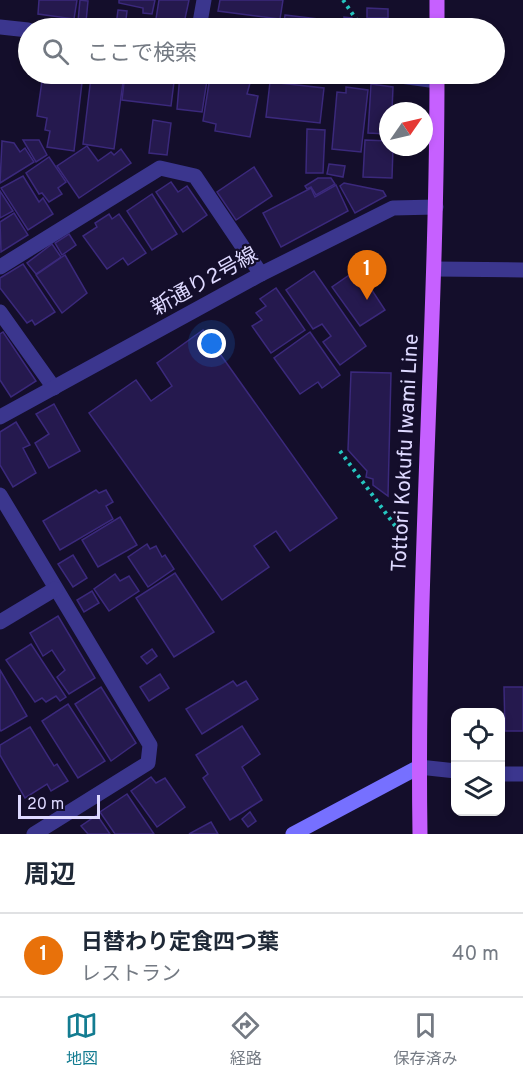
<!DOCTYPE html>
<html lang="ja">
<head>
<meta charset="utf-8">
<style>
  :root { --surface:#fff; --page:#f6f6f7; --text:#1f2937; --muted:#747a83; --line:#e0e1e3; --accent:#137c91 }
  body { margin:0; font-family:Overpass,"Noto Sans JP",sans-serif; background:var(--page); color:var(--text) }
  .controls { position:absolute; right:18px; bottom:18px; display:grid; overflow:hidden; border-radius:12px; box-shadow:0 3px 9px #0003 }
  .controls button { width:54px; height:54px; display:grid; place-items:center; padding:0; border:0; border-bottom:2px solid var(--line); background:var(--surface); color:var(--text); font:30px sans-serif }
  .compass { position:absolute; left:379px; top:102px; width:54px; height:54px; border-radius:50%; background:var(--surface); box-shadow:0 3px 9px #0003; rotate:56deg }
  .scale { position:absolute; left:18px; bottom:15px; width:82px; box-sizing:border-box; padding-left:6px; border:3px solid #ded9ff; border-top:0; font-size:16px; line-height:21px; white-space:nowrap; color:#ded9ff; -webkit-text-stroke:4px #140e2b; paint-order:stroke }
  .you { position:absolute; left:212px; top:344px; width:21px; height:21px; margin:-15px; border:4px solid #fff; border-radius:50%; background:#1a73e8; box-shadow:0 0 0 9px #1a73e833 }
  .badge { display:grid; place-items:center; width:39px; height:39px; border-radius:50%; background:var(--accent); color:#fff; font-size:20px; font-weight:700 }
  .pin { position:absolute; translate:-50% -50px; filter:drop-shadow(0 2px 3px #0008) }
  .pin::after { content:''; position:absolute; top:32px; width:21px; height:18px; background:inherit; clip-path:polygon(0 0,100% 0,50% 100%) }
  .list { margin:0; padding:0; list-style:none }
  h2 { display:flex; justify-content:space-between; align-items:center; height:78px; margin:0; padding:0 24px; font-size:26px }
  h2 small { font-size:20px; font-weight:400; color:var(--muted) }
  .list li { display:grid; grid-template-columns:39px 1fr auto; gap:18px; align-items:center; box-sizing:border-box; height:84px; padding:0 24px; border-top:2px solid var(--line) }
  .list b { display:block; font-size:22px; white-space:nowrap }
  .list p { margin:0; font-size:20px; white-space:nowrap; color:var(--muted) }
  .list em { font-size:20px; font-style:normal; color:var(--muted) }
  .icon { flex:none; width:33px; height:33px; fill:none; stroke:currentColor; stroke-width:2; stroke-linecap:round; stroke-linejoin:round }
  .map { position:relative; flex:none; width:523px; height:834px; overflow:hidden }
  .search { position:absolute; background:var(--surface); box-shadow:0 3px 9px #0003; left:18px; right:18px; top:18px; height:66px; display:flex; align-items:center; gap:15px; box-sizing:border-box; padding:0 21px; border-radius:33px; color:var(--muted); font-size:22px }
  .sheet { height:162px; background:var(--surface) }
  nav { display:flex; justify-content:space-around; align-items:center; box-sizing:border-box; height:84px; border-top:2px solid var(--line); background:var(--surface); font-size:16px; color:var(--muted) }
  nav a { display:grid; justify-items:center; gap:3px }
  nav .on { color:var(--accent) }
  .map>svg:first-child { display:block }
  .building { fill:#25194e; stroke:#3b297c; stroke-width:1.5 }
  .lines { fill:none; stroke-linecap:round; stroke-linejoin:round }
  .path { stroke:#25c6c0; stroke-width:4; stroke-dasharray:3 4.5; stroke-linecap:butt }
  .street { stroke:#3b368e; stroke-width:15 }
  .secondary { stroke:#7670ff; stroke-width:15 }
  .primary { stroke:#c660ff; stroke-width:15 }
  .labels { text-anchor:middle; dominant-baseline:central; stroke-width:4.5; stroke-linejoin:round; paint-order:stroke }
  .street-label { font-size:21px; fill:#ded9ff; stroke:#140e2b }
</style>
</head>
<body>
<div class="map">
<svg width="523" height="834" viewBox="0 0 523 834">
  <rect width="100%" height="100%" fill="#140e2b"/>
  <g class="building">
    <polygon points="39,0 77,0 74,19 38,14"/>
    <polygon points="80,0 88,1 86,22 78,21"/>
    <polygon points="119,0 155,0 152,14 143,13 143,8 119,3"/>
    <polygon points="159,0 189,0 183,28 155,25"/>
    <polygon points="220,0 283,0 280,19 218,11"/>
    <polygon points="367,8 388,9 388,18 367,18"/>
    <polygon points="118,10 127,11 125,28 116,26"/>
    <polygon points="285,15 344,22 344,17 352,18 358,28 268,28 268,21 284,23"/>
    <polygon points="43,74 83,74 74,151 47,147 50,131 45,130 47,118 37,116"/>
    <polygon points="125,74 175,74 171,106 122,100"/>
    <polygon points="180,74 208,74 202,112 177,109"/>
    <polygon points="214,74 242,74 241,80 214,76"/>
    <polygon points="91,77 123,82 114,149 83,144"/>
    <polygon points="210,77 250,83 247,94 258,96 250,137 215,131 216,124 203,121"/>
    <polygon points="270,82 324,88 320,123 266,117"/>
    <polygon points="371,84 393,87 392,111 388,111 388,134 368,133"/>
    <polygon points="346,87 368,90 361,152 332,149 337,92 346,93"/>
    <polygon points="153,120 171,123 167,155 149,153"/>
    <polygon points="307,129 325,130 323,173 306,173"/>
    <polygon points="23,140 39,140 47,155 36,162"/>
    <polygon points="365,140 388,141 388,147 393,147 392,178 363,177"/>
    <polygon points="2,141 14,143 20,152 25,148 34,162 0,183"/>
    <polygon points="87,146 98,161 111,152 114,155 121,149 131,163 79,198 57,166"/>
    <polygon points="49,157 66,182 58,188 62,194 49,202 42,193 39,194 26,173"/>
    <polygon points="329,164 345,166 343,177 327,174"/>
    <polygon points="254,167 272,196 236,220 217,192"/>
    <polygon points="23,176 39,202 43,198 53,214 28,230 1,188"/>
    <polygon points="318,178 331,178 335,184 316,195 311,187 307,189 305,186"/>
    <polygon points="171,182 178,192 187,186 207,215 183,232 156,192"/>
    <polygon points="344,183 383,191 386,196 355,213 340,186"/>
    <polygon points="336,185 348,211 281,247 263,213 311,188 315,197"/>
    <polygon points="0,191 13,211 0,218"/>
    <polygon points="152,194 177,234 152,250 127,211"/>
    <polygon points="14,213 28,235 1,252 0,222"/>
    <polygon points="109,214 112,219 119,214 146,253 128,265 123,258 107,269 83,236 97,227 95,223"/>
    <polygon points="69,234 76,245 62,255 55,243"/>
    <polygon points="52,244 61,257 36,274 27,263"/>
    <polygon points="65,255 87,293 62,313 36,275"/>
    <polygon points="23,264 55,312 35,325 32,320 27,323 0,288 0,278"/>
    <polygon points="358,269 385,310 360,326 332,287"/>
    <polygon points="314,271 366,346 340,365 323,342 331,336 322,324 313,329 286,290"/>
    <polygon points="276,288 305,330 271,353 252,326 262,320 256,313 266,306 260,299"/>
    <polygon points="203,330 337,518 290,551 276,531 254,546 269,567 222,600 89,413 136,380 151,401 172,386 157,363"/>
    <polygon points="3,332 36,381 11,397 0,380 0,334"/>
    <polygon points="310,332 340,375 322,388 318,382 300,394 274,358"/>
    <polygon points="351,372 391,373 388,496 373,485 373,479 366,477 367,471 348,450"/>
    <polygon points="54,404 80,451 49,468 35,443 49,434 36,414"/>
    <polygon points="16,422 30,445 23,448 36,473 13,487 0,465 0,432"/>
    <polygon points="96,490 99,493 106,490 113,502 106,506 113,519 60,550 43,521"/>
    <polygon points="120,517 137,545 98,567 82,540"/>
    <polygon points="147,544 150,549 156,546 162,557 165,555 174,569 148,587 128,557"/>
    <polygon points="73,555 87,578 73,587 58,564"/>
    <polygon points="175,573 214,632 174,657 136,598"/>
    <polygon points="115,574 120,581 129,576 139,591 109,611 94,589"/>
    <polygon points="92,591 99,603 84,612 77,600"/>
    <polygon points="58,616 95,678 69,694 57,677 65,670 52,650 43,656 30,633"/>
    <polygon points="31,644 66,697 60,701 56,696 46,702 42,698 35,702 6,660"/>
    <polygon points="152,649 157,656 147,664 141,657"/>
    <polygon points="0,670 27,716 1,731 0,729"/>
    <polygon points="160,674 169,688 149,701 140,687"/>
    <polygon points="233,681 237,686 246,681 258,699 202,734 186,709"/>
    <polygon points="101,687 136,743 111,761 75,704"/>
    <polygon points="504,687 523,687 523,731 505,731"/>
    <polygon points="68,704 105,761 78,778 42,721"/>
    <polygon points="242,726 260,754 242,767 262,800 230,820 203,778 208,774 196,755"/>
    <polygon points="30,727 54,766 57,764 68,781 51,791 47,784 25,798 0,755 0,745"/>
    <polygon points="151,777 156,783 165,778 185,807 157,827 131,791"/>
    <polygon points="127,794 154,834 115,834 100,812"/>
    <polygon points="250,812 256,821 248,827 242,819"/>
    <polygon points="97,815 110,834 88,834 81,826"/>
    <polygon points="211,822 218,834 189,834"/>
  </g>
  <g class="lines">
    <g class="path">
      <polyline points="343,0 362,28"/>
      <polyline points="340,451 396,527"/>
    </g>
    <g class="street">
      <polyline points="0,27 28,30"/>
      <polyline points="199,28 204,0"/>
      <polyline points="386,74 437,81"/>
      <polyline points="0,267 160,168 195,176 261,274"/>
      <polyline points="435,269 523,270"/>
      <polyline points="0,312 54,388"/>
      <polyline points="0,417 261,274 393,208 436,207"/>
      <polyline points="0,495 150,745 148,763 34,834"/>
      <polyline points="0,622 55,589"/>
      <polyline points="419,767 456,771"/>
      <polyline points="500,774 523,774"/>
    </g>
    <polyline class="secondary" points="293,834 419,767"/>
    <g class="primary">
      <polyline points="437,0 437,28"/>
      <path d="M420,834C416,580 437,327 437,74"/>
    </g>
  </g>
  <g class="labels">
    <g class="street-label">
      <text transform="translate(205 282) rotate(-29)">新通り2号線</text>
      <text transform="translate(406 453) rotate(-87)">Tottori Kokufu Iwami Line</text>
    </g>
  </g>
</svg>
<div class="controls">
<button><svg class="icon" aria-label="locate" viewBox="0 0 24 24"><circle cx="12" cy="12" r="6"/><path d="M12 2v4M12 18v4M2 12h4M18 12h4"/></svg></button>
<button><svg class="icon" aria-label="layers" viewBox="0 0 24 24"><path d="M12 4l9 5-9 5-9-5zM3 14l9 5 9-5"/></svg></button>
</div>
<svg class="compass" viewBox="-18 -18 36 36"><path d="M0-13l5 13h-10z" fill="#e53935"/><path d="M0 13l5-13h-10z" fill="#747a83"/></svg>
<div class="scale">20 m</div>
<div class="you"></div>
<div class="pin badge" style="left:367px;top:300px;background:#e8710a">1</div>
<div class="search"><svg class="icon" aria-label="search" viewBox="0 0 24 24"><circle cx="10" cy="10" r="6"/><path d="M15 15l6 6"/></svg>ここで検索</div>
</div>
<section class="sheet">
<h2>周辺<small></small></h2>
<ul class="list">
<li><span class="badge" style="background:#e8710a">1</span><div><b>日替わり定食四つ葉</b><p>レストラン</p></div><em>40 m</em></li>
</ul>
</section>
<nav>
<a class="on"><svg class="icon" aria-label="map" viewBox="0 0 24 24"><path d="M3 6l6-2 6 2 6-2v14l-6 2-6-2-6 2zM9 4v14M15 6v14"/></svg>地図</a>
<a><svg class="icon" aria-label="directions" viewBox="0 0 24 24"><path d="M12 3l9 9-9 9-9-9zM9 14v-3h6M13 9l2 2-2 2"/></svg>経路</a>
<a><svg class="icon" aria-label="saved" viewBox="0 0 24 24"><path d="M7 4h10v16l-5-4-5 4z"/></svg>保存済み</a>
</nav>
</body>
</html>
